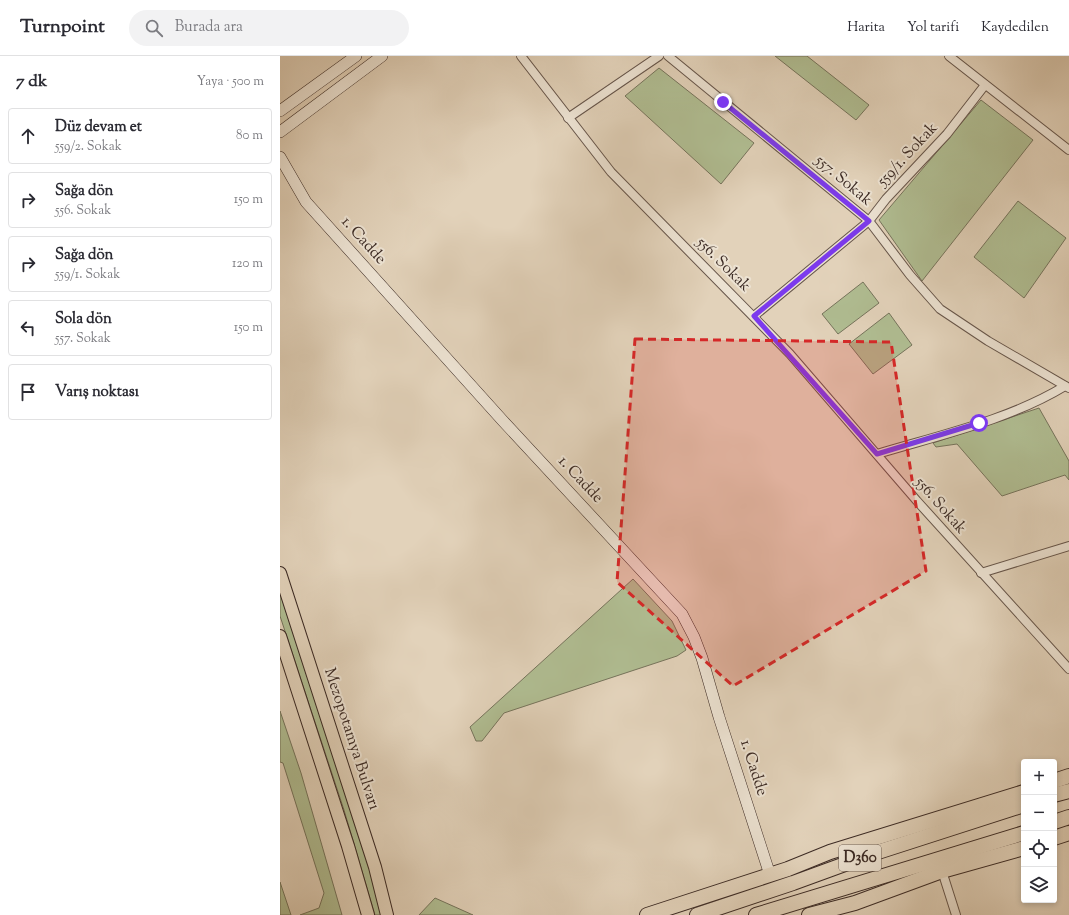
<!DOCTYPE html>
<html lang="tr">
<head>
<meta charset="utf-8">
<style>
  :root { --surface:#fff; --page:#f2f2f3; --text:#2b2b33; --muted:#7c7c81; --line:#e1e1e2 }
  body { margin:0; font-family:"Sorts Mill Goudy",serif; background:var(--page); color:var(--text) }
  .controls { position:absolute; right:12px; bottom:12px; display:grid; overflow:hidden; border-radius:4px; box-shadow:0 2px 6px #0003 }
  .controls button { width:36px; height:36px; display:grid; place-items:center; padding:0; border:0; border-bottom:1px solid var(--line); background:var(--surface); color:var(--text); font:20px sans-serif }
  .stop { position:absolute; width:12px; height:12px; margin:-9px; border:3px solid #7c3aed; border-radius:50%; background:#fff }
  .stop.end { background:#7c3aed; border-color:#fff; box-shadow:0 1px 4px #0008 }
  .list { margin:0; padding:0; list-style:none }
  h2 { display:flex; justify-content:space-between; align-items:center; height:52px; margin:0; padding:0 16px; font-size:17px }
  h2 small { font-size:13px; font-weight:400; color:var(--muted) }
  .list li { display:grid; grid-template-columns:26px 1fr auto; gap:12px; align-items:center; box-sizing:border-box; height:56px; margin:0 8px 8px; padding:0 8px; border:1px solid var(--line); border-radius:4px }
  .list b { display:block; font-size:15px; white-space:nowrap }
  .list p { margin:0; font-size:13px; white-space:nowrap; color:var(--muted) }
  .list em { font-size:13px; font-style:normal; color:var(--muted) }
  .icon { flex:none; width:22px; height:22px; fill:none; stroke:currentColor; stroke-width:2; stroke-linecap:round; stroke-linejoin:round }
  .map { position:relative; flex:none; width:789px; height:859px; overflow:hidden }
  header { display:flex; align-items:center; gap:24px; box-sizing:border-box; height:56px; padding:0 20px; background:var(--surface); border-bottom:1px solid var(--line) }
  header strong { font-size:19px }
  nav { display:flex; gap:22px; margin-inline-start:auto; font-size:14px }
  .search { width:280px; height:36px; background:var(--page); display:flex; align-items:center; gap:10px; box-sizing:border-box; padding:0 14px; border-radius:22px; color:var(--muted); font-size:15px }
  main { display:flex }
  aside { flex:1; background:var(--surface) }
  .map>svg:first-child { display:block }
  .green { fill:#b0bd92; stroke:#76745c }
  .lines { fill:none; stroke-linecap:round; stroke-linejoin:round }
  .street-casing { stroke:#66554a; stroke-width:10 }
  .secondary-casing { stroke:#3c2b25; stroke-width:12 }
  .primary-casing { stroke:#3c2b25; stroke-width:14 }
  .highway-casing { stroke:#3c2b25; stroke-width:16 }
  .street { stroke:#ece2d2; stroke-width:8 }
  .secondary { stroke:#ece2d2; stroke-width:11 }
  .primary { stroke:#e2d2ba; stroke-width:12 }
  .highway { stroke:#e2d2ba; stroke-width:14 }
  .route { stroke:#7c3aed; stroke-width:5 }
  .marked { fill:#d62828; fill-opacity:0.2; stroke:#d62828; stroke-width:3; stroke-dasharray:8 5; stroke-linejoin:round }
  .labels { text-anchor:middle; dominant-baseline:central; stroke-width:4; stroke-linejoin:round; paint-order:stroke }
  .shield { fill:#ece2d2; stroke:#716259; stroke-width:1 }
  .shield-label { font-size:15px; font-weight:bold; fill:#3c2b25 }
  .street-label { font-size:16px; fill:#3c2b25; stroke:#ece2d2 }
</style>
</head>
<body>
<header>
<strong>Turnpoint</strong>
<div class="search"><svg class="icon" aria-label="search" viewBox="0 0 24 24"><circle cx="10" cy="10" r="6"/><path d="M15 15l6 6"/></svg>Burada ara</div>
<nav><a>Harita</a><a>Yol tarifi</a><a>Kaydedilen</a></nav>
</header>
<main>
<aside>
<h2>7 dk<small>Yaya · 500 m</small></h2>
<ul class="list">
<li><svg class="icon" aria-label="ahead" viewBox="0 0 24 24"><path d="M12 20V5M6 11l6-6 6 6"/></svg><div><b>Düz devam et</b><p>559/2. Sokak</p></div><em>80 m</em></li>
<li><svg class="icon" aria-label="right" viewBox="0 0 24 24"><path d="M7 20v-9h11M14 6l5 5-5 5"/></svg><div><b>Sağa dön</b><p>556. Sokak</p></div><em>150 m</em></li>
<li><svg class="icon" aria-label="right" viewBox="0 0 24 24"><path d="M7 20v-9h11M14 6l5 5-5 5"/></svg><div><b>Sağa dön</b><p>559/1. Sokak</p></div><em>120 m</em></li>
<li><svg class="icon" aria-label="left" viewBox="0 0 24 24"><path d="M17 20v-9H6M10 6l-5 5 5 5"/></svg><div><b>Sola dön</b><p>557. Sokak</p></div><em>150 m</em></li>
<li><svg class="icon" aria-label="arrive" viewBox="0 0 24 24"><path d="M6 21V4h12l-3 4 3 4H6"/></svg><div><b>Varış noktası</b></div></li>
</ul>
</aside>
<div class="map">
<svg width="789" height="859" viewBox="0 0 789 859">
  <rect width="100%" height="100%" fill="#e2d2ba"/>
  <filter id="stains"><feTurbulence type="fractalNoise" baseFrequency=".005" numOctaves="4"/><feColorMatrix values="0 0 0 0 .2 0 0 0 0 .09 0 0 0 0 .02 0 0 0 .5 -.17"/></filter>
  <radialGradient id="worn" r=".72"><stop offset=".6" stop-color="#630" stop-opacity="0"/><stop offset="1" stop-color="#630" stop-opacity=".3"/></radialGradient>
  <g class="green">
    <polygon points="495,0 527,0 589,49 576,64"/>
    <polygon points="379,12 474,87 441,128 345,40"/>
    <polygon points="701,44 753,84 642,225 599,164"/>
    <polygon points="738,145 786,182 744,242 694,201"/>
    <polygon points="583,226 599,247 558,278 542,258"/>
    <polygon points="609,257 632,289 593,318 569,288"/>
    <polygon points="759,352 789,405 789,424 785,419 722,440 677,388 656,391 653,387"/>
    <polygon points="353,523 392,565 406,594 397,600 224,657 202,685 196,685 190,671"/>
    <polygon points="0,537 97,834 102,859 95,859 64,754 0,560"/>
    <polygon points="0,655 21,717 62,859 20,859 39,852 44,837 3,707 0,706"/>
    <polygon points="0,826 11,859 0,859"/>
    <polygon points="155,842 193,859 139,859"/>
  </g>
  <g class="lines">
    <g class="street-casing">
      <g id="street">
        <polyline points="241,0 331,116 510,298 637,445 789,613"/>
        <polyline points="388,0 589,165 630,219 660,253 708,285 789,332"/>
        <polyline points="669,0 789,94"/>
        <polyline points="288,62 379,0"/>
        <polyline points="474,260 589,165 606,143 667,78 705,29"/>
        <path d="M597,398C660,379 729,364 785,330"/>
        <polyline points="701,517 789,490"/>
        <polyline points="662,815 676,859"/>
      </g>
    </g>
    <g class="secondary-casing">
      <g id="secondary">
        <polyline points="0,55 76,0"/>
        <polyline points="0,76 102,0"/>
        <polyline points="0,101 26,146 223,365 402,558 414,581 422,602 439,661 490,819"/>
      </g>
    </g>
    <g class="primary-casing">
      <g id="primary">
        <polyline points="0,517 95,811 107,859"/>
        <polyline points="0,580 68,790 88,859"/>
      </g>
    </g>
    <g class="highway-casing">
      <g id="highway">
        <polyline points="774,725 789,720"/>
        <polyline points="774,739 789,735"/>
        <polyline points="774,766 789,761"/>
        <polyline points="774,782 789,777"/>
        <polyline points="367,859 508,813 550,796 744,736"/>
        <polyline points="417,859 513,827 598,796 744,749"/>
        <polyline points="476,859 744,777"/>
        <polyline points="529,859 575,847 662,815 744,792"/>
      </g>
    </g>
    <use href="#street" class="street"/>
    <use href="#secondary" class="secondary"/>
    <use href="#primary" class="primary"/>
    <use href="#highway" class="highway"/>
  </g>
  <g class="lines">
    <polyline class="route" points="443,46 589,165 474,260 597,398 699,367"/>
  </g>
  <path class="marked" d="M355,283L611,286L646,515L453,630L337,526Z"/>
  <g class="labels">
    <rect class="shield" x="559" y="789" width="42" height="26" rx="3"/>
    <g class="shield-label">
      <text x="580" y="802">D360</text>
    </g>
    <g class="street-label">
      <text transform="translate(628 99) rotate(-47)">559/1. Sokak</text>
      <text transform="translate(563 125) rotate(40)">557. Sokak</text>
      <text transform="translate(83 185) rotate(48)">1. Cadde</text>
      <text transform="translate(443 209) rotate(45)">556. Sokak</text>
      <text transform="translate(300 424) rotate(47)">1. Cadde</text>
      <text transform="translate(660 450) rotate(49)">556. Sokak</text>
      <text transform="translate(71 683) rotate(72)">Mezopotamya Bulvarı</text>
      <text transform="translate(473 712) rotate(72)">1. Cadde</text>
    </g>
  </g>
  <rect width="100%" height="100%" filter="url(#stains)"/>
  <rect width="100%" height="100%" fill="url(#worn)"/>
</svg>
<div class="controls">
<button>+</button>
<button>−</button>
<button><svg class="icon" aria-label="locate" viewBox="0 0 24 24"><circle cx="12" cy="12" r="6"/><path d="M12 2v4M12 18v4M2 12h4M18 12h4"/></svg></button>
<button><svg class="icon" aria-label="layers" viewBox="0 0 24 24"><path d="M12 4l9 5-9 5-9-5zM3 14l9 5 9-5"/></svg></button>
</div>
<div class="stop" style="left:699px;top:367px"></div>
<div class="stop end" style="left:443px;top:46px"></div>
</div>
</main>
</body>
</html>
